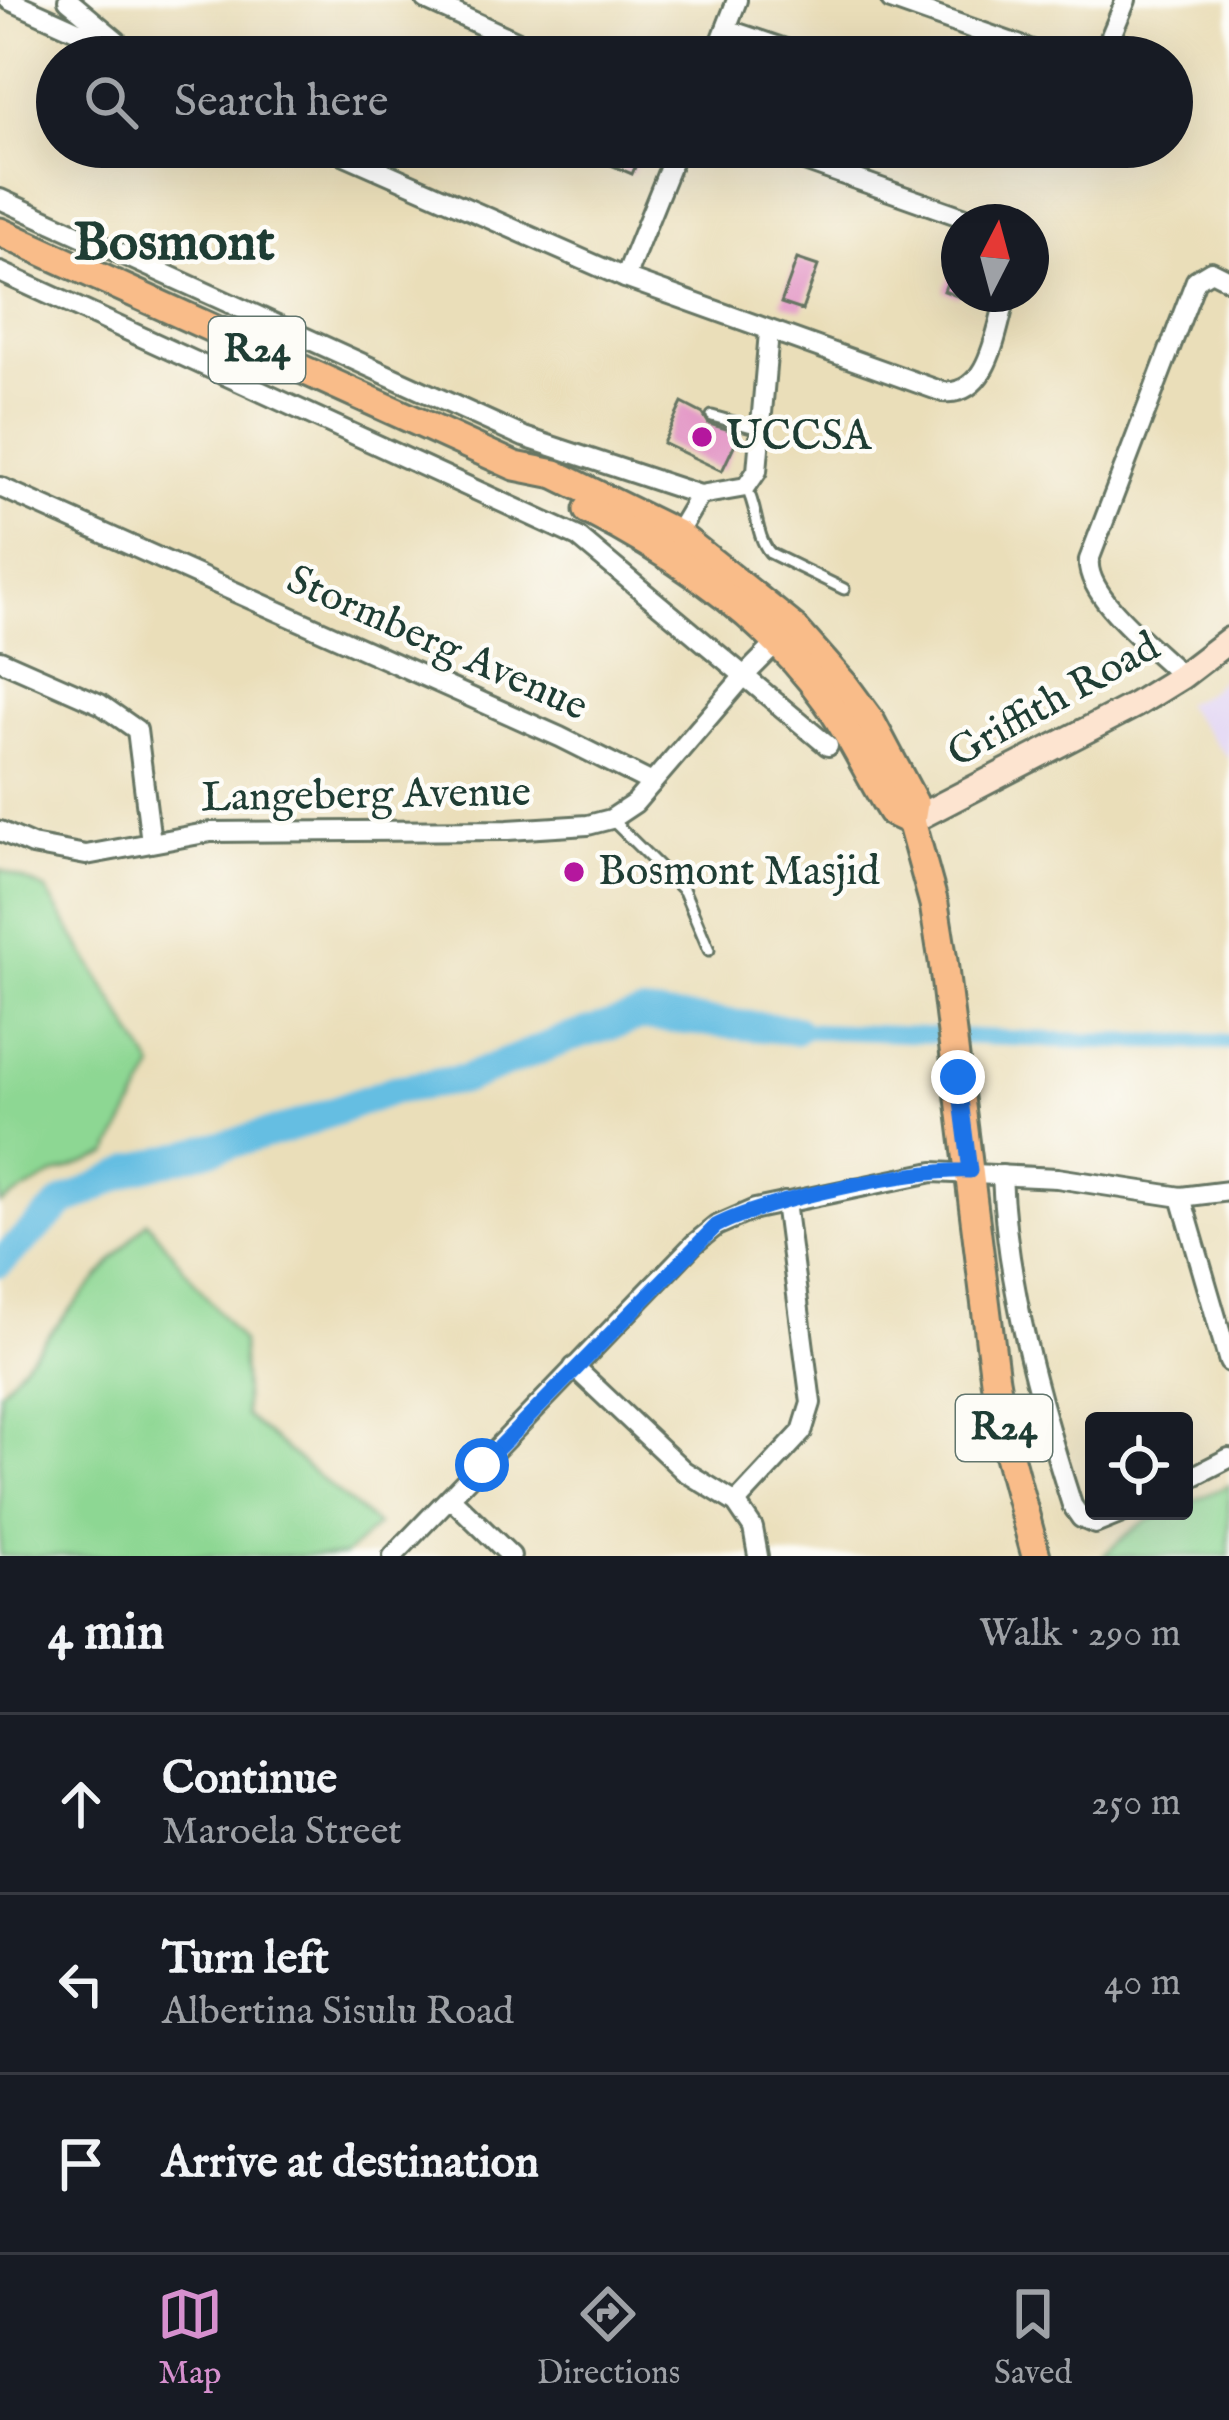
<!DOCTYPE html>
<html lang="en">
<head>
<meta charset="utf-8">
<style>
  :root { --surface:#171b24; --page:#20242c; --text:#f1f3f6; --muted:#9ea1a6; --line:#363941; --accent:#d690ce }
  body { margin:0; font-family:"IM FELL English",serif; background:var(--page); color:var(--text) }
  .controls { position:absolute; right:36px; bottom:36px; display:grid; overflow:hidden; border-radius:12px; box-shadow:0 12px 48px #0002 }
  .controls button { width:108px; height:108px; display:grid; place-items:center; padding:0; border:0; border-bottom:3px solid var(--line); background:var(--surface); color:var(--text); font:60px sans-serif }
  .compass { position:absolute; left:941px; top:204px; width:108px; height:108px; border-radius:50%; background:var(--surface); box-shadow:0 12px 48px #0002; rotate:6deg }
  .stop { position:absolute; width:36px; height:36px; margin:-27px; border:9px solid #1a73e8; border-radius:50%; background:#fff }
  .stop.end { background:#1a73e8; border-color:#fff; box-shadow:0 3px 12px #0008 }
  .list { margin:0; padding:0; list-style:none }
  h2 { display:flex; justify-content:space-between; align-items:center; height:156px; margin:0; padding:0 48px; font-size:51px }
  h2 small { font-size:39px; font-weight:400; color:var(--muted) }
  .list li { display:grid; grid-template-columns:78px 1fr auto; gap:36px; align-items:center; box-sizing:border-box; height:180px; padding:0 48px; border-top:3px solid var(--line) }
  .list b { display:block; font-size:45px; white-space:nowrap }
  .list p { margin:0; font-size:39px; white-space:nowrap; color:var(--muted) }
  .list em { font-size:39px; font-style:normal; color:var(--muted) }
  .icon { flex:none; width:66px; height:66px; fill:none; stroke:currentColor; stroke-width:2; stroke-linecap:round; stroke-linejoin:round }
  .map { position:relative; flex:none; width:1229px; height:1556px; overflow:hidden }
  .search { position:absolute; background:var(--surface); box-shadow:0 12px 48px #0002; left:36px; right:36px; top:36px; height:132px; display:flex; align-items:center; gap:30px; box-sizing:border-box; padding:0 42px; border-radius:66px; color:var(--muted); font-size:45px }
  .sheet { height:696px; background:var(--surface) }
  nav { display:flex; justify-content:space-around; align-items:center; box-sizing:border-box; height:168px; border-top:3px solid var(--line); background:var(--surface); font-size:33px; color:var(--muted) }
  nav a { display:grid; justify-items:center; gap:6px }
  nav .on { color:var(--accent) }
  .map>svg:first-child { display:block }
  .built { fill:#e1d4f4 }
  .green { fill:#8dd793; stroke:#568a64; stroke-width:3 }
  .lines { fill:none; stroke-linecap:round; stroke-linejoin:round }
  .canal { stroke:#65bee2; stroke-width:16 }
  .river { stroke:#65bee2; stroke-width:30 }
  .building { fill:#e49bc8 }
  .lane-casing { stroke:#667563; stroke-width:15 }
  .street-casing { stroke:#667563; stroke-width:24 }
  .secondary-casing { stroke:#667563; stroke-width:30 }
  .primary-casing { stroke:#667563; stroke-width:33 }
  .lane { stroke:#fff; stroke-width:9 }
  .street { stroke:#fff; stroke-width:18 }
  .secondary { stroke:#fde4d0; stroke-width:24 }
  .primary { stroke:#f9bc89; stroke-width:27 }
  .route { stroke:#1a73e8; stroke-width:15 }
  .poi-dot { fill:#b5179e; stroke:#fdfcf7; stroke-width:4.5 }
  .labels { text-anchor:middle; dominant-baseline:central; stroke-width:9; stroke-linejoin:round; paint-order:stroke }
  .shield { fill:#fdfcf7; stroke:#62766e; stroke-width:3 }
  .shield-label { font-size:39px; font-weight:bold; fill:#1f3d34 }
  .poi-label { font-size:42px; fill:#1f3d34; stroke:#fdfcf7; text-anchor:start }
  .street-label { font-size:42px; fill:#1f3d34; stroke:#fdfcf7 }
  .district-label { font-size:54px; font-weight:bold; fill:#1f3d34; stroke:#fdfcf7 }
</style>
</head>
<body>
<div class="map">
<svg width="1229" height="1556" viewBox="0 0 1229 1556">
  <rect width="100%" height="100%" fill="#fdfcf7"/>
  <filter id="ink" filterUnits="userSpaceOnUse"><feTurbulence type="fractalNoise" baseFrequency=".00833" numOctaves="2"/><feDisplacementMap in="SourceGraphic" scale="24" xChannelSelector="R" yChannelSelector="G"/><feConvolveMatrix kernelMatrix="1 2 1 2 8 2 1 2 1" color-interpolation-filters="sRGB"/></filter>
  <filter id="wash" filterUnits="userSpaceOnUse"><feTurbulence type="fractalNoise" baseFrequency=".004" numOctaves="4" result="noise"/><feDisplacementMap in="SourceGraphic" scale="48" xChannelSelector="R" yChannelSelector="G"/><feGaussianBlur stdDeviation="2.7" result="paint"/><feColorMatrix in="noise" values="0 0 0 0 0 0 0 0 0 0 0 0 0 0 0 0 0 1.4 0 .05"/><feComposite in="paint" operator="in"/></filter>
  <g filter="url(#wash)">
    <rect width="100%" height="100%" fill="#eadeb9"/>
    <polygon class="built" points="1229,673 1229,759 1183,704 1205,694"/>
    <g class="green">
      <polygon points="0,869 46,890 154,1068 109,1154 55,1174 0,1204"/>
      <polygon points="147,1221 241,1341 245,1416 377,1525 344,1556 0,1556 0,1391"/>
      <path d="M1229,1485V1556H1103C1127,1534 1150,1511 1184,1511V1505Z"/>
    </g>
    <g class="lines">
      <polyline class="canal" points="795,1030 1083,1041 1229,1042"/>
      <polyline class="river" points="0,1262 63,1203 134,1169 286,1129 393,1090 465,1079 566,1039 642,1016 795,1030"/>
    </g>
    <g id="blocks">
      <g class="building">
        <polygon points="613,147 644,147 632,174 606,163"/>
        <polygon points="958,254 959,254 959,297 944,291"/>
        <polygon points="797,259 818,266 802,310 781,303"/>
        <polygon points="682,403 703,414 709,424 740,433 722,471 663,443"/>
      </g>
    </g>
  </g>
  <g filter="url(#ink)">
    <use href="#blocks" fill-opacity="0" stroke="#667563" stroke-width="3"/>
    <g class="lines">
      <g class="lane-casing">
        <g id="lane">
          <polyline points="712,416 759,429"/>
          <path d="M746,487C758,508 755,535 770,553L844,589"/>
          <polyline points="611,819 684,891 709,950"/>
        </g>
      </g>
      <g class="street-casing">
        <g id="street">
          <polyline points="9,0 136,57"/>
          <polyline points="68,0 117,41"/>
          <polyline points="426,0 551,57"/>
          <polyline points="891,0 1052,57"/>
          <polyline points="726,29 809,57"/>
          <polyline points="715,57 737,0"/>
          <polyline points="1102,57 1126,0"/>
          <path d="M327,147L625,278L943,392C990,397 996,329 1007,294"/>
          <polyline points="765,147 977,222"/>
          <polyline points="0,199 524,437 700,495 746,487 757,471 769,332"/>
          <polyline points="0,272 578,537 828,746"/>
          <polyline points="625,278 678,147"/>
          <polyline points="0,487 560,737 652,783"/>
          <polyline points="672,542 700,495"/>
          <polyline points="0,660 100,704 137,730 151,842"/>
          <path d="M1182,676C1156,650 1085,597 1089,560L1196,280L1211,271L1229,280"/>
          <polyline points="0,831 32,845 86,855 211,832 508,830 588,825 611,819 635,803 744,676 784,636"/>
          <path d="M1002,1175C1006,1282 1039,1402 1072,1505L1081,1518L1095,1524L1127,1511"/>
          <polyline points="1181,1197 1229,1362"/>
          <polyline points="574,1367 684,1471 736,1503 753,1528 758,1556"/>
          <polyline points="1184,1481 1229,1458"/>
          <polyline points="451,1498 511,1556"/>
          <polyline points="736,1503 802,1432 811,1403 785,1202"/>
          <polyline points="393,1556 694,1244 716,1226 755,1209 933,1172 1057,1178 1181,1197 1229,1191"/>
        </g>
      </g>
      <g class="secondary-casing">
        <polyline id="secondary" points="911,821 1135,705 1182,676 1229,640"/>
      </g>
      <g class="primary-casing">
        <g id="primary">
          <polyline points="0,232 515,466 555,474 677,534 793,627 845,686 870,720 914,803 911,821 934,904 943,961 995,1380 1008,1452 1036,1556"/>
          <path d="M588,510C678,556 767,617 826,700C852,736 869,776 892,812L911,821"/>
        </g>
      </g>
      <use href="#lane" class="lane"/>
      <use href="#street" class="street"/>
      <use href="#secondary" class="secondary"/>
      <use href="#primary" class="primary"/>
    </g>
  </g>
  <g class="lines" filter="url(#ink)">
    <path class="route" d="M482,1465L716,1226C765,1200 915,1168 970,1171L958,1077"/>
  </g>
  <g class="poi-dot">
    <circle cx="702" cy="437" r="12"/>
    <circle cx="574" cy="872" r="12"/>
  </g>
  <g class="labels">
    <g class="shield">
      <rect x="209" y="317" width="96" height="66" rx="9"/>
      <rect x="956" y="1395" width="96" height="66" rx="9"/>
    </g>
    <g class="shield-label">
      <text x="257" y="350">R24</text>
      <text x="1004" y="1428">R24</text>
    </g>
    <g class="poi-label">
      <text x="726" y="437">UCCSA</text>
      <text x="598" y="872">Bosmont Masjid</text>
    </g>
    <g class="street-label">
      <text transform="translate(437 644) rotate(24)">Stormberg Avenue</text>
      <text transform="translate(1054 701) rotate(-29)">Griffith Road</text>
      <text transform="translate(366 796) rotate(-1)">Langeberg Avenue</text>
    </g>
    <g class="district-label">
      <text x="174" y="244">Bosmont</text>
    </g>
  </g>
</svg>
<div class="controls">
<button><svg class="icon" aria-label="locate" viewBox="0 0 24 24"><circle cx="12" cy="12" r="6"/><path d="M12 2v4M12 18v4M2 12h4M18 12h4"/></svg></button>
</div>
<svg class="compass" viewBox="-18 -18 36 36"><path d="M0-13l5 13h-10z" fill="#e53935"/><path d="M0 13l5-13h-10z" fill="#9ea1a6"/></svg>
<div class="stop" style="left:482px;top:1465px"></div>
<div class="stop end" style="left:958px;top:1077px"></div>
<div class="search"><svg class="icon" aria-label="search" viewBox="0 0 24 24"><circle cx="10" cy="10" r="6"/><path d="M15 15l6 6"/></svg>Search here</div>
</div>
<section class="sheet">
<h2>4 min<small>Walk · 290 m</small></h2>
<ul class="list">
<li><svg class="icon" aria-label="ahead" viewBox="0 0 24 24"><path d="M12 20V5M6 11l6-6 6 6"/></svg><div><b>Continue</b><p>Maroela Street</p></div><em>250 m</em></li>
<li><svg class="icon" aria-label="left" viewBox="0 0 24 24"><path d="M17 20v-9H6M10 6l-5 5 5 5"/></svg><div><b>Turn left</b><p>Albertina Sisulu Road</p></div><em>40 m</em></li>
<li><svg class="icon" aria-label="arrive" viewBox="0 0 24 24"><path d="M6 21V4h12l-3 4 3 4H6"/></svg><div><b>Arrive at destination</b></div></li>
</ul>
</section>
<nav>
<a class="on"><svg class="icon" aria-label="map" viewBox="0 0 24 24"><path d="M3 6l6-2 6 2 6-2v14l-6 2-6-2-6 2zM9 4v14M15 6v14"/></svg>Map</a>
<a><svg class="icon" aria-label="directions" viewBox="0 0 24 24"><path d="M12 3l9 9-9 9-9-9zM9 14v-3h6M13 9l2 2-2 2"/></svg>Directions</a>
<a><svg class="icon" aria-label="saved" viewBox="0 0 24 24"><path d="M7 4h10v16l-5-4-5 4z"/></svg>Saved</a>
</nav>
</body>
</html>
